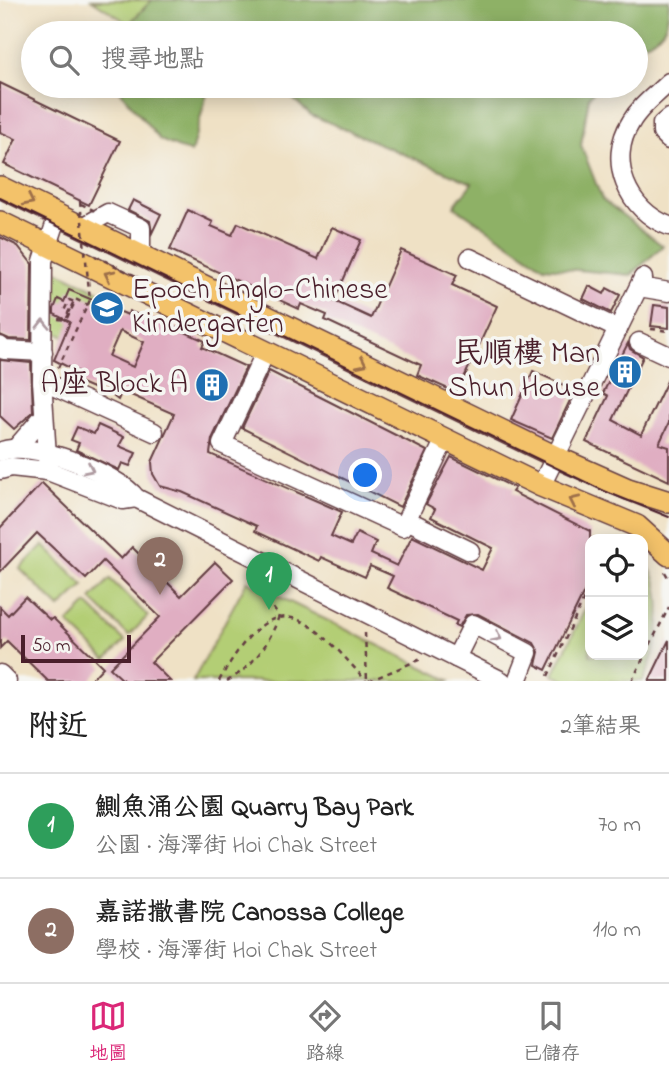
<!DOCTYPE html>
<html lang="zh-TW">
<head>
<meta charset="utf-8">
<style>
  :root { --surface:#fff; --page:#f6f6f6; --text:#222; --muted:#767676; --line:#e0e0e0; --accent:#db2777 }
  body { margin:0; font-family:"Indie Flower","LXGW WenKai TC",sans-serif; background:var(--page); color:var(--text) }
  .controls { position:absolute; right:21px; bottom:21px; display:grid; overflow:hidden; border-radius:14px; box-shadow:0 4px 18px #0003 }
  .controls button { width:63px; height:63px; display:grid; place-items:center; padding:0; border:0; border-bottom:2px solid var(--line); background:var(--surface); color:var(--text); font:35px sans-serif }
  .scale { position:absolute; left:21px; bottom:18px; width:110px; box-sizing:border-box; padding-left:7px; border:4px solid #4a1f2b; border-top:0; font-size:19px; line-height:24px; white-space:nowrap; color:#4a1f2b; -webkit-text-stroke:5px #f6f6f2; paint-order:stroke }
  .you { position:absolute; left:366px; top:476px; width:24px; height:24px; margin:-18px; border:5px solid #fff; border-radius:50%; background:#1a73e8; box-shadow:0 0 0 10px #1a73e833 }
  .badge { display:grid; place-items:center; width:46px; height:46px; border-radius:50%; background:var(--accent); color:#fff; font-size:23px; font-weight:700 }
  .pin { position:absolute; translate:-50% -58px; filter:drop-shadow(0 2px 4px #0008) }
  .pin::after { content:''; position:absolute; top:37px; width:24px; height:21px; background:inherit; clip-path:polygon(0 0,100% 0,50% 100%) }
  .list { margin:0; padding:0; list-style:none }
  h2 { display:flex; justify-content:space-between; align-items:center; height:91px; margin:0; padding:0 28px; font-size:30px }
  h2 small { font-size:23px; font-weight:400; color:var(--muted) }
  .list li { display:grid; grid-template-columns:46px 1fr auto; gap:21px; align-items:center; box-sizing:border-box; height:105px; padding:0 28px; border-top:2px solid var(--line) }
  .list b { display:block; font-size:26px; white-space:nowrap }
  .list p { margin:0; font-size:23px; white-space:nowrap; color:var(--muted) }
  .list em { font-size:23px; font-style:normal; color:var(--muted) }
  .icon { flex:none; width:38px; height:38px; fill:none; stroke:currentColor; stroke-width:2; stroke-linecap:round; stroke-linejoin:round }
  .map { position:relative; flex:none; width:669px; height:681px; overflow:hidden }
  .search { position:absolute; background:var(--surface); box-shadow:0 4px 18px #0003; left:21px; right:21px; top:21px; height:77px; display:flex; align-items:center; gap:18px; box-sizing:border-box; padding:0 24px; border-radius:38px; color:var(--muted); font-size:26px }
  .sheet { height:301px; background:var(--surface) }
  nav { display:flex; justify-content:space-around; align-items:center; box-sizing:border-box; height:98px; border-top:2px solid var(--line); background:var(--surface); font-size:19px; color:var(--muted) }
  nav a { display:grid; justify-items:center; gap:4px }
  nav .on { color:var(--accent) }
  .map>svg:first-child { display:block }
  .green { fill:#b3ce74; stroke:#7e7650; stroke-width:2 }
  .forest { fill:#8eb166; stroke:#6c6848; stroke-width:2 }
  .building { fill:#e0aec2; fill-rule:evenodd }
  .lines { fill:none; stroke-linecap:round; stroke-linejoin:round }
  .minor-casing { stroke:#633c42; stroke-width:21 }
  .major-casing { stroke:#633c42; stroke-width:24 }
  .path { stroke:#633c42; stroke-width:2.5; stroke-dasharray:5 5; stroke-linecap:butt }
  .minor { stroke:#fff; stroke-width:18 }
  .major { stroke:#f3c26a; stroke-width:21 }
  .tram { stroke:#4a1f2b; stroke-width:2 }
  .path-bridge { stroke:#633c42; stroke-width:2.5; stroke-dasharray:5 5; stroke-linecap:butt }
  .oneway { stroke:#9e704a }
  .oneway2 { stroke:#ae9aa0 }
  .labels { text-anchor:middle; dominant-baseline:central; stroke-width:7; stroke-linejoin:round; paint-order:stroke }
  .poi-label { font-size:30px; fill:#4a1f2b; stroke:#f6f6f2; text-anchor:end }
</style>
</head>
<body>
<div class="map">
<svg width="669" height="681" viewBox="0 0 669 681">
  <rect width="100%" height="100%" fill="#f6f6f2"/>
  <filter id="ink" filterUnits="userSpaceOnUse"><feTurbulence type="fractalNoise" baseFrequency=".0143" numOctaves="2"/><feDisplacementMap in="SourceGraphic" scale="14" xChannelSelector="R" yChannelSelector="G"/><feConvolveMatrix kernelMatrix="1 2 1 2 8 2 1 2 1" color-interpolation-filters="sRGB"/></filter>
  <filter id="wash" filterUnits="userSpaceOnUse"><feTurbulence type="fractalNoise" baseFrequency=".00686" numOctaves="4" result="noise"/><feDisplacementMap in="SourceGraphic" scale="28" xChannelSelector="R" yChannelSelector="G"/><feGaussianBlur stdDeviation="1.57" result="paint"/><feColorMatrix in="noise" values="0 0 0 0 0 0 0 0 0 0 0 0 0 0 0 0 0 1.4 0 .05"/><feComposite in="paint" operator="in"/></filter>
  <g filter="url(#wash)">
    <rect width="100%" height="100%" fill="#efe1c5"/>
    <g class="green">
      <polygon points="92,0 152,0 129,24"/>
      <polygon points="57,271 104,294 81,344 50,330 50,278"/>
      <polygon points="43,545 84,585 60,608 20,569"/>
      <path d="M643,561C669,585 661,644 643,681H566L553,675L590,599V655H643Z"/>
      <polygon points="110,579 148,616 129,636 91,599"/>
      <polygon points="247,581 451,681 193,681"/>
      <polygon points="87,604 125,641 106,660 68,623"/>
    </g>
    <g class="forest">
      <path d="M152,0H669C669,31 662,34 636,49V33H128L129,24Z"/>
      <polygon points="121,86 209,86 191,153 160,140 120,91"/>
      <polygon points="279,86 598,86 589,97 581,145 602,199 663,246 631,275 544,267 454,206 472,183 311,115"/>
    </g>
    <g id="blocks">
      <g class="building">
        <polygon points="0,83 120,141 89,205 4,164 16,139 0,132"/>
        <polygon points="133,200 161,214 152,233 150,221 128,210"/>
        <polygon points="188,210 213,222 211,226 232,235 238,223 318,259 332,227 361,240 334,301 371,318 401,250 457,275 452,285 497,306 457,393 417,375 421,365 325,320 327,315 301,304 299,309 170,250"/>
        <polygon points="0,237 18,246 32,264 31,340 9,339 0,335"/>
        <polygon points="589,286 604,294 607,288 620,295 611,313 583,299"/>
        <path d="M69,290L128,315L129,311L153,321L154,318L205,341L202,347L246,367L212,439L210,454L342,512L331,536L351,545L357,533L376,542L371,554L397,566L412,536L482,570L493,548L431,517L435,509L426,504L451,457L515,488L512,492L590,531V580L546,670L536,665L539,652L534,643L478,614L466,615L459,627L455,625L457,621L387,588L393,576L370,566L365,577L321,557L319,561L255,531L257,526L182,492L160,486L153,474L152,462L174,414L122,391L118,400L105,390L102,392L74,380L78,372L54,360L70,322L54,314V309L58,299L64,302ZM120,331L144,342L133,367L109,356Z"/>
        <polygon points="654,305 669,307 669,328 651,326"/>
        <polygon points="628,343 630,349 643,357 613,420 641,435 669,377 669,423 659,444 669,447 669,481 586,442 608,396 603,393"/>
        <polygon points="0,360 31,363 33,412 14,429 0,416"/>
        <polygon points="269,371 427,451 400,507 242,428"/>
        <polygon points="533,371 575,390 552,438 511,420"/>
        <polygon points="98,425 124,437 119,446 136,453 130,466 122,463 119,470 76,450 79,443 71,440 77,427 94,434"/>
        <polygon points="42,483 121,559 132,547 181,596 215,562 233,579 151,662 170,681 124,681 110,668 160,617 103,561 86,579 37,533 0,572 0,528"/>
        <polygon points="25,597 50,620 53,618 103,667 90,681 48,681 7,641 0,648 0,607 8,615"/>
        <polygon points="669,640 669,681 649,681"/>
      </g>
    </g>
  </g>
  <g filter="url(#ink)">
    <use href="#blocks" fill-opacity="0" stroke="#633c42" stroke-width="2"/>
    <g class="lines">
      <g class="minor-casing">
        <g id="minor">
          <path d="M669,82C656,95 640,106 631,122C606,161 628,211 669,226"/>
          <polyline points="669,118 662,124 662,133 669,140"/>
          <polyline points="83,227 108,213 141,228 141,255"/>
          <polyline points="470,258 618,329"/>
          <polyline points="639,287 669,292"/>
          <polyline points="639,342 669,356"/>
          <polyline points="0,346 4,350 43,352"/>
          <polyline points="266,351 222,444 403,527 445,439"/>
          <polyline points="42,381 154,432"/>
          <polyline points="17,447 43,417"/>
          <path d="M0,452C28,438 119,474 136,498L502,681"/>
          <polyline points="0,470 11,467 48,471 123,500 136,498"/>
          <polyline points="48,471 42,381 43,261 58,215"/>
          <polyline points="541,486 643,278"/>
          <polyline points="407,520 470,551"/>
          <polyline points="456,658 473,624 528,653 517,681"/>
          <polyline points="0,674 7,681"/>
        </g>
      </g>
      <g class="major-casing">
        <g id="major">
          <polyline points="0,187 556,457 628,489 669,502"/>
          <polyline points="0,222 541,486 637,526 669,555"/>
        </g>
      </g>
      <g class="path">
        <polyline points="58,319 66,320 75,302 69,300 64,311 68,313 71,307"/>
        <polyline points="651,329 669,331"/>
        <polyline points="58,368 79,323"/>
        <polyline points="665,572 669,579"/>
        <polyline points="365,633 367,681"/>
        <polyline points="548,676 590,586"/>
        <path d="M219,681C274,583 304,610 366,681"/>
        <path d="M227,681C254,666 269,644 279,616L247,574"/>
        <polyline points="369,681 421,659"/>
        <polyline points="632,681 669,607"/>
      </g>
      <use href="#minor" class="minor"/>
      <use href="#major" class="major"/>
      <polyline class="tram" points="0,198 604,491 669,517"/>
      <g class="path-bridge">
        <polyline points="81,204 95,211"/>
        <polyline points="95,256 138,277"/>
        <polyline points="71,307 75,299 88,305"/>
        <polyline points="79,323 90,300 80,201"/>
      </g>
    </g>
    <defs><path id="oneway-chevron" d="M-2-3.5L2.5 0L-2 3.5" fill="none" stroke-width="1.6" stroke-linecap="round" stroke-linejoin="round" transform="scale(1.75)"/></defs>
    <g class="oneway">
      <use href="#oneway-chevron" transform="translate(29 201) rotate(26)"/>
      <use href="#oneway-chevron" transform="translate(109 275) rotate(-154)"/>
      <use href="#oneway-chevron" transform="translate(362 363) rotate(26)"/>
      <use href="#oneway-chevron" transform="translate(574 501) rotate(-155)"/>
    </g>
    <g class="oneway2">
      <use href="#oneway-chevron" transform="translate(43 324) rotate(-90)"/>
      <use href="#oneway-chevron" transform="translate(89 469) rotate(26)"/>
      <use href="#oneway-chevron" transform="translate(497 637) rotate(27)"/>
    </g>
  </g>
  <defs>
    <g id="school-disc" transform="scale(1.75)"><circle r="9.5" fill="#1f6fb2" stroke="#f6f6f2"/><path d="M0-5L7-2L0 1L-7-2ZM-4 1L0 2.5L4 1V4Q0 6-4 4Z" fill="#fff"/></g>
    <g id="building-disc" transform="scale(1.75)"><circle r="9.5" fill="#1f6fb2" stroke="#f6f6f2"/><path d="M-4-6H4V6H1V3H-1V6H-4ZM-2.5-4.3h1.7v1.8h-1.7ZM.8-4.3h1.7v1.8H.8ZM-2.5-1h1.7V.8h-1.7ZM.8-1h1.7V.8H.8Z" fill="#fff"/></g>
  </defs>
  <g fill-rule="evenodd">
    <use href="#school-disc" x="107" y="308"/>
    <use href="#building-disc" x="625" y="372"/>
    <use href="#building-disc" x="212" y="385"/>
  </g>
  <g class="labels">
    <g class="poi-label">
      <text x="132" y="291" text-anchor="start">Epoch Anglo-Chinese<tspan x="132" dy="34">Kindergarten</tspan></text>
      <text x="600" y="355">民順樓 Man<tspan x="600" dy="34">Shun House</tspan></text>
      <text x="188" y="385">A座 Block A</text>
    </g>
  </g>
</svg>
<div class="controls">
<button><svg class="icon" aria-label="locate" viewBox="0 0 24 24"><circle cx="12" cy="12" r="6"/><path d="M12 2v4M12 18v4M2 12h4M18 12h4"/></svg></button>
<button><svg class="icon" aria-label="layers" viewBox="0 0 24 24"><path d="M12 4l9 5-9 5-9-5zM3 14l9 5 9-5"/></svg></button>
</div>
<div class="scale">50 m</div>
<div class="you"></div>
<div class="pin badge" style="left:269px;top:610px;background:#2e9e5b">1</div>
<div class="pin badge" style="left:160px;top:595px;background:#8d6e63">2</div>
<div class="search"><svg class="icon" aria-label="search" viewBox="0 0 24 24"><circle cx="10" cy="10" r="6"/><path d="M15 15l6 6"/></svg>搜尋地點</div>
</div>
<section class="sheet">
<h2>附近<small>2筆結果</small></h2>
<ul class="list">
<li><span class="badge" style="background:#2e9e5b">1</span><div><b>鰂魚涌公園 Quarry Bay Park</b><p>公園 · 海澤街 Hoi Chak Street</p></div><em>70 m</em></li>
<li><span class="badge" style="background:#8d6e63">2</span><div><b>嘉諾撒書院 Canossa College</b><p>學校 · 海澤街 Hoi Chak Street</p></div><em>110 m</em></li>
</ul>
</section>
<nav>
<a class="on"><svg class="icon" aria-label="map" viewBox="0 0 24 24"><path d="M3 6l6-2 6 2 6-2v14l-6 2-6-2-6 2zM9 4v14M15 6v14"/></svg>地圖</a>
<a><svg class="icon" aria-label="directions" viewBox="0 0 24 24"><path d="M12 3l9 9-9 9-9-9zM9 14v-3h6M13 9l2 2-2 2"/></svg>路線</a>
<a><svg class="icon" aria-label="saved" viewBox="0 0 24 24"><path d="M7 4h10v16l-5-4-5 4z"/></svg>已儲存</a>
</nav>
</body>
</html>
